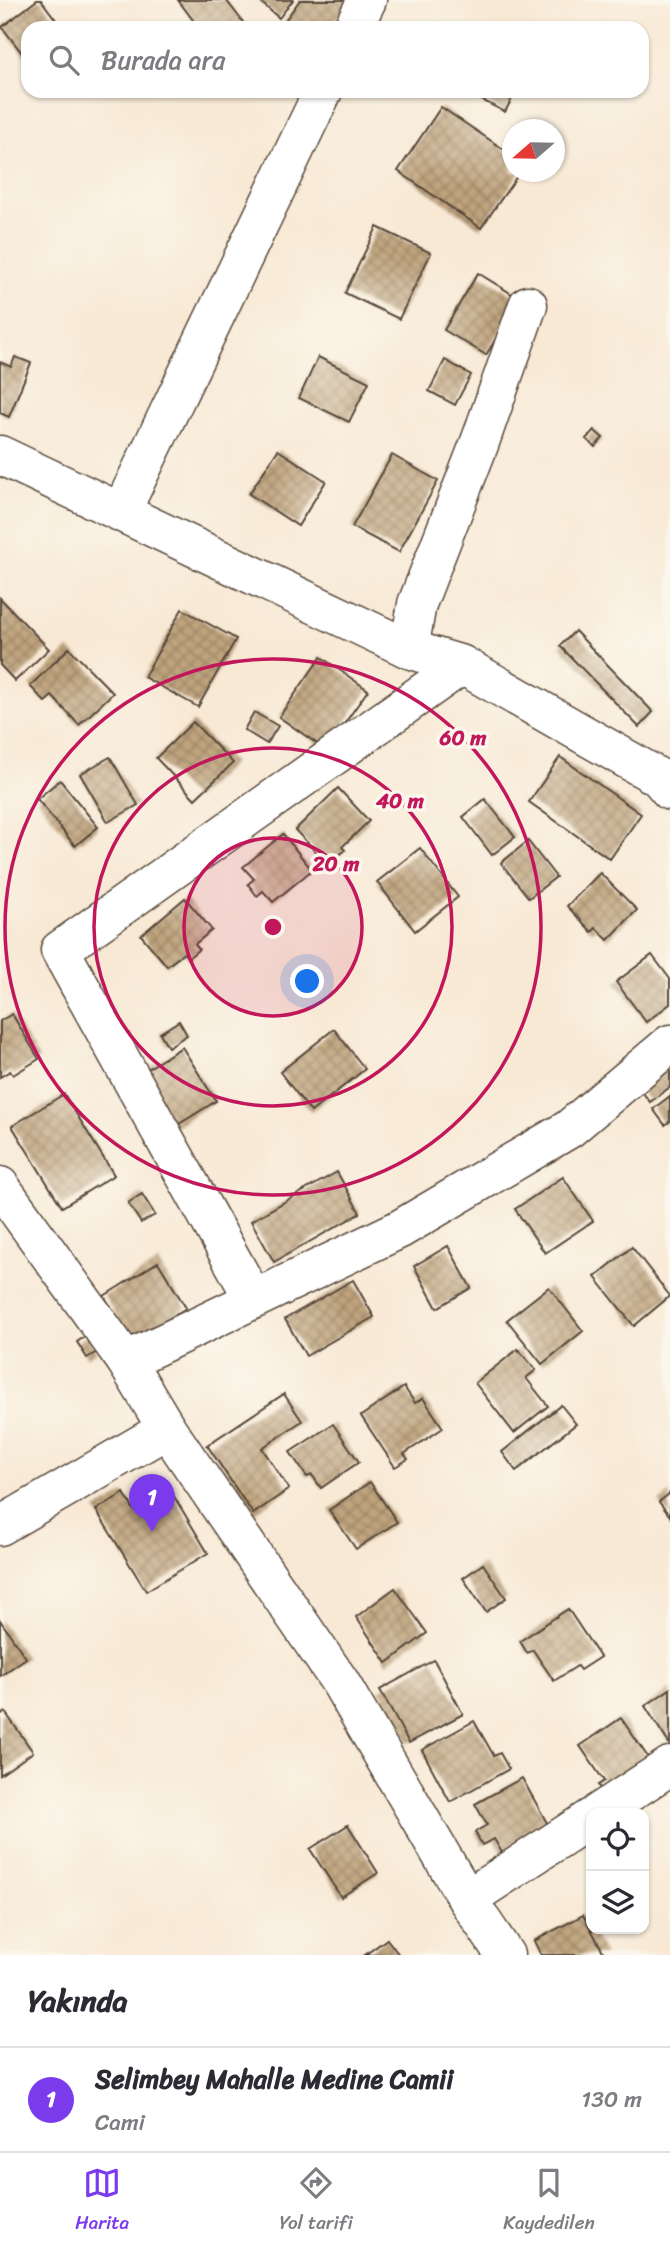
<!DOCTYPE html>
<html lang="tr">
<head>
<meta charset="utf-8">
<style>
  :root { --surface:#fff; --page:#f2f2f3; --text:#2b2b33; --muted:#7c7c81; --line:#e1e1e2; --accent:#7c3aed }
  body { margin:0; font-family:Sriracha,sans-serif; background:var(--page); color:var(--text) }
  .controls { position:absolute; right:21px; bottom:21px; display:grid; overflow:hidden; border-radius:14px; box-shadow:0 2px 5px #0004 }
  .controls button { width:63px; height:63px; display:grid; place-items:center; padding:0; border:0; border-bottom:2px solid var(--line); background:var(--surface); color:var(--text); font:35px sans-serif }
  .compass { position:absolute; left:502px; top:119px; width:63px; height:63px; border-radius:50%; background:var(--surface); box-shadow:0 2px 5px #0004; rotate:250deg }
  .you { position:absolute; left:308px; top:982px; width:24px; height:24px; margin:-18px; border:5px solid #fff; border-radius:50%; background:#1a73e8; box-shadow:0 0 0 10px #1a73e833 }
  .badge { display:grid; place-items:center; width:46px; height:46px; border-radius:50%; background:var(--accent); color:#fff; font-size:23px; font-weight:700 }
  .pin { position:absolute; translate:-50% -58px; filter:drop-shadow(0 2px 4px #0008) }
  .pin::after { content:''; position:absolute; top:37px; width:24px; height:21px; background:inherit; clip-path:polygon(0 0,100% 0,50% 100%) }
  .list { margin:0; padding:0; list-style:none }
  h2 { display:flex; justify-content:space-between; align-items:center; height:91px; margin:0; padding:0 28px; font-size:30px }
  h2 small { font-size:23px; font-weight:400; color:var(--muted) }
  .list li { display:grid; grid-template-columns:46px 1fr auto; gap:21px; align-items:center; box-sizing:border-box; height:105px; padding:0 28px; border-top:2px solid var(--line) }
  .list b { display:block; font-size:26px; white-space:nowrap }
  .list p { margin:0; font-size:23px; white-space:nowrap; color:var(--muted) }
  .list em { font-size:23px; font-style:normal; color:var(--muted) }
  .icon { flex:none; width:38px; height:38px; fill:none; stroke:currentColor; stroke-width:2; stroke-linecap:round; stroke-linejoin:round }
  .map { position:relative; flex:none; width:670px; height:1955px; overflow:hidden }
  .search { position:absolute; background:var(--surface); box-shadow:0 2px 5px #0004; left:21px; right:21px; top:21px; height:77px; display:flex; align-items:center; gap:18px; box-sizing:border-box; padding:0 24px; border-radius:21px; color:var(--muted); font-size:26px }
  .sheet { height:196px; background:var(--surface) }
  nav { display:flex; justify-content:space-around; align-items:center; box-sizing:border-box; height:98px; border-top:2px solid var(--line); background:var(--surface); font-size:19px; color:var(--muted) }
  nav a { display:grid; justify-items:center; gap:4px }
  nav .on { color:var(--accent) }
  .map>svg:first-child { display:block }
  .building { fill:url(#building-cross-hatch) }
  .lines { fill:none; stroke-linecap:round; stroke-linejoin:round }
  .minor-casing { stroke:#574739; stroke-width:41 }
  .minor { stroke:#fff; stroke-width:38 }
  .ring { fill:none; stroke:#c2185b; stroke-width:3.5 }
  .centre { fill:#c2185b; stroke:#fbf7ec; stroke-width:3.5 }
  .ring-label { font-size:21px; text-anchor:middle; font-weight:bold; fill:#c2185b; stroke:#fbf7ec; stroke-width:7; stroke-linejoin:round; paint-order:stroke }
</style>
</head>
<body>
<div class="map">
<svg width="670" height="1955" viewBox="0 0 670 1955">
  <defs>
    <pattern id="building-cross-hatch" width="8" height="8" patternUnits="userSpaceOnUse" patternTransform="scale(1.75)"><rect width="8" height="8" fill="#c0a47e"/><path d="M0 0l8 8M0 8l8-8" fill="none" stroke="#9d8667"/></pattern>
  </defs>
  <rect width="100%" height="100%" fill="#fbf7ec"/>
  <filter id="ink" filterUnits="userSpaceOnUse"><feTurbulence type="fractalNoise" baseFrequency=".0143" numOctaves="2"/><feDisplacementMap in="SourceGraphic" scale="14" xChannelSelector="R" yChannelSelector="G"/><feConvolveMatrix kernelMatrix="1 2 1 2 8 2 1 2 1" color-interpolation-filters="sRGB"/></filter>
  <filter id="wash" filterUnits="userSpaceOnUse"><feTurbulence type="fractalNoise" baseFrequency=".00686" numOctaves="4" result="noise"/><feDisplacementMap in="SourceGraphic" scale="28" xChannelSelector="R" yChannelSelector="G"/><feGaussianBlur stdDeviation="1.57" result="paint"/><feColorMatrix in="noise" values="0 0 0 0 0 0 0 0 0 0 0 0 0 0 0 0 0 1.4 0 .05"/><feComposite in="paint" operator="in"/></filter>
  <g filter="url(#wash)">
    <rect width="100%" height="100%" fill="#f8e9d5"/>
    <g id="blocks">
      <g class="building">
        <polygon points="37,0 41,0 62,28 28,28 28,61 2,27"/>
        <polygon points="178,0 226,0 243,22 235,28 199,28"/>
        <polygon points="258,0 293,0 279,18"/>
        <polygon points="300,0 353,0 329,28 291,28 284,22"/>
        <polygon points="464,91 516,91 505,112"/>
        <polygon points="441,107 512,155 512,172 520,172 481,228 398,171"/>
        <polygon points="377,227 431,253 399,319 345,293"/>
        <polygon points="478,273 520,299 486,355 444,330"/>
        <polygon points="15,357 31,363 9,417 0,413 0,362 11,367"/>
        <polygon points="318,357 369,382 349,422 299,398"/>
        <polygon points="445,360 471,375 455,405 429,391"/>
        <polygon points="594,430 603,438 595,447 586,439"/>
        <polygon points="278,450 326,481 298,526 249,494"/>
        <polygon points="392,455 438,481 399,552 352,527"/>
        <polygon points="0,598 49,649 15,681 0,665"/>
        <polygon points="182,609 236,639 198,707 144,677"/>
        <polygon points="575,631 653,712 639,727 560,646"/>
        <polygon points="69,648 113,693 79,725 52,696 45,702 30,686"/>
        <polygon points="321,657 368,690 326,750 279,717"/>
        <polygon points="254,712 278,726 267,744 244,730"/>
        <polygon points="193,722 233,763 195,799 156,758"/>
        <polygon points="110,757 138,805 108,822 80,774"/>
        <polygon points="560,757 641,814 610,859 529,802"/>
        <polygon points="60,780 98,827 75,846 37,799"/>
        <polygon points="338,788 369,821 342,847 345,850 329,865 295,830"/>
        <polygon points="485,799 515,837 492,855 463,817"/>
        <polygon points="283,834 312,870 273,902 263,891 257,896 248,884 254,879 243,867"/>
        <polygon points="528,841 556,877 529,898 501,863"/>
        <polygon points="420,848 458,897 415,931 377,882"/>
        <polygon points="600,873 637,910 608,940 596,928 592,932 567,906"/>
        <polygon points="185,898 212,930 195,944 199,949 188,958 184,953 167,966 141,935"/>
        <polygon points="652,955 670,979 670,1004 646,1022 616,982"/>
        <polygon points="12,1014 39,1059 13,1075 10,1071 0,1077 0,1021"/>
        <polygon points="179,1021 187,1035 168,1047 160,1033"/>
        <polygon points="334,1029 365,1069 311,1112 280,1072"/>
        <polygon points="182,1047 216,1101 171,1129 138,1075"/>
        <polygon points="670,1052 670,1087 650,1102 633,1080"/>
        <polygon points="64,1094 114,1175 62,1207 12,1126"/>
        <polygon points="670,1096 670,1121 665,1125 653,1109"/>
        <polygon points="337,1172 360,1213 274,1262 251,1221"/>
        <polygon points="563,1177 593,1221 545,1253 515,1209"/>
        <polygon points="142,1194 155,1215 141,1223 128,1203"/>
        <polygon points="448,1246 471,1288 437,1308 414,1266"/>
        <polygon points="632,1247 670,1296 634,1326 595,1277"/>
        <polygon points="158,1262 186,1308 132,1341 104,1296"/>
        <polygon points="353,1280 374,1317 306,1356 285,1319"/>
        <polygon points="549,1287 583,1331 542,1364 507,1320"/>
        <polygon points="87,1335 97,1352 87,1358 77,1342"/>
        <polygon points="518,1349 536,1370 526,1378 548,1406 514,1433 475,1383"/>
        <polygon points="404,1387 415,1403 423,1398 443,1428 404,1454 408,1459 395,1467 361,1416"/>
        <polygon points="284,1394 302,1421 262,1448 289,1489 253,1514 207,1445"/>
        <polygon points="561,1405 576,1424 516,1471 502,1452"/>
        <polygon points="333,1424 359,1462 321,1488 312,1475 307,1477 290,1452"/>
        <polygon points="370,1482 397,1522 356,1549 329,1510"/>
        <polygon points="169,1488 208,1553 146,1591 96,1510 124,1493 134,1510"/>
        <polygon points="670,1493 670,1516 659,1502"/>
        <polygon points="483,1564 506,1598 486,1612 463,1578"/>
        <polygon points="395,1588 427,1633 387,1663 356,1617"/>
        <polygon points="568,1609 600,1657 580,1670 577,1666 554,1681 533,1650 527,1653 520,1641"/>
        <polygon points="0,1620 26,1658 0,1676"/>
        <polygon points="434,1660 463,1714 409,1743 380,1690"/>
        <polygon points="670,1689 670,1745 645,1706"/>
        <polygon points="5,1712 33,1752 0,1775 0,1715"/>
        <polygon points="621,1718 654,1766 606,1798 598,1785 604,1781 580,1746"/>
        <polygon points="474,1721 494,1756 500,1753 509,1769 450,1802 422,1750"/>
        <polygon points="522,1778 551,1830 504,1856 494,1839 482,1845 475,1832 487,1825 475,1804"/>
        <polygon points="348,1825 378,1873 341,1897 310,1849"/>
        <polygon points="583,1915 605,1955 541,1955 534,1941"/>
        <polygon points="387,1939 399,1955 365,1955"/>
      </g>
    </g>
  </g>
  <g filter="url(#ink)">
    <use href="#blocks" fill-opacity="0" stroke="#574739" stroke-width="2"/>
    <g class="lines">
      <g class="minor-casing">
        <g id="minor">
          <polyline points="353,28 367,0"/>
          <polyline points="0,455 409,649 462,665 658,777 670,791"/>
          <polyline points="122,510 323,91"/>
          <polyline points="409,649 417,604 480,442 528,305"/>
          <polyline points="0,1186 126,1361 167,1429 340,1682 467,1899 505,1955"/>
          <polyline points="253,1298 60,950 462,665"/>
          <polyline points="126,1361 400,1229 569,1129 670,1044"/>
          <polyline points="0,1526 167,1429"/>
          <polyline points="598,1813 670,1766"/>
          <polyline points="467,1899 591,1818"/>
        </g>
      </g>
      <use href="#minor" class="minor"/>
    </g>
  </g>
  <circle cx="273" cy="927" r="89" fill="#c2185b" fill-opacity=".12"/>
  <g class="ring">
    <circle cx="273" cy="927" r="89"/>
    <circle cx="273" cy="927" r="179"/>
    <circle cx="273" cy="927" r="268"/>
  </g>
  <circle cx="273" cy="927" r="10" class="centre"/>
  <g class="ring-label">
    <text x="463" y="745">60 m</text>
    <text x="400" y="808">40 m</text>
    <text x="336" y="871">20 m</text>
  </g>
</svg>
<div class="controls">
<button><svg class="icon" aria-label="locate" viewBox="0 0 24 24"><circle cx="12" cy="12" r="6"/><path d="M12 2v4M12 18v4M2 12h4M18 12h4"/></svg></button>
<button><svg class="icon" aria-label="layers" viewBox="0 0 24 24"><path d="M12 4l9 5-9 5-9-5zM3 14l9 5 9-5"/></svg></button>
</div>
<svg class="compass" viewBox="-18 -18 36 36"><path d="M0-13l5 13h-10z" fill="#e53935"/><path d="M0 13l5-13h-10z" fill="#7c7c81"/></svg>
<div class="you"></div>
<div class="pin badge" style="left:152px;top:1532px">1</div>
<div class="search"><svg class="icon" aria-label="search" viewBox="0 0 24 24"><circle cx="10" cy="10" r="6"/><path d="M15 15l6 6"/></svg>Burada ara</div>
</div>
<section class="sheet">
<h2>Yakında<small></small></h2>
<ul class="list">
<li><span class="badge">1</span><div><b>Selimbey Mahalle Medine Camii</b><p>Cami</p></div><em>130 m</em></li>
</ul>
</section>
<nav>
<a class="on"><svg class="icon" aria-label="map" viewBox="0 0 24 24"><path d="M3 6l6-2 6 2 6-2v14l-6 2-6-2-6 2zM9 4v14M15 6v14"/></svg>Harita</a>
<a><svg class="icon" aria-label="directions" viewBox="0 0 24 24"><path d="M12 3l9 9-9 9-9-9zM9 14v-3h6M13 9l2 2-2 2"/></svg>Yol tarifi</a>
<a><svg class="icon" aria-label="saved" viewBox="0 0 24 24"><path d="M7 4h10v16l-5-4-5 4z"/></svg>Kaydedilen</a>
</nav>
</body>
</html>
